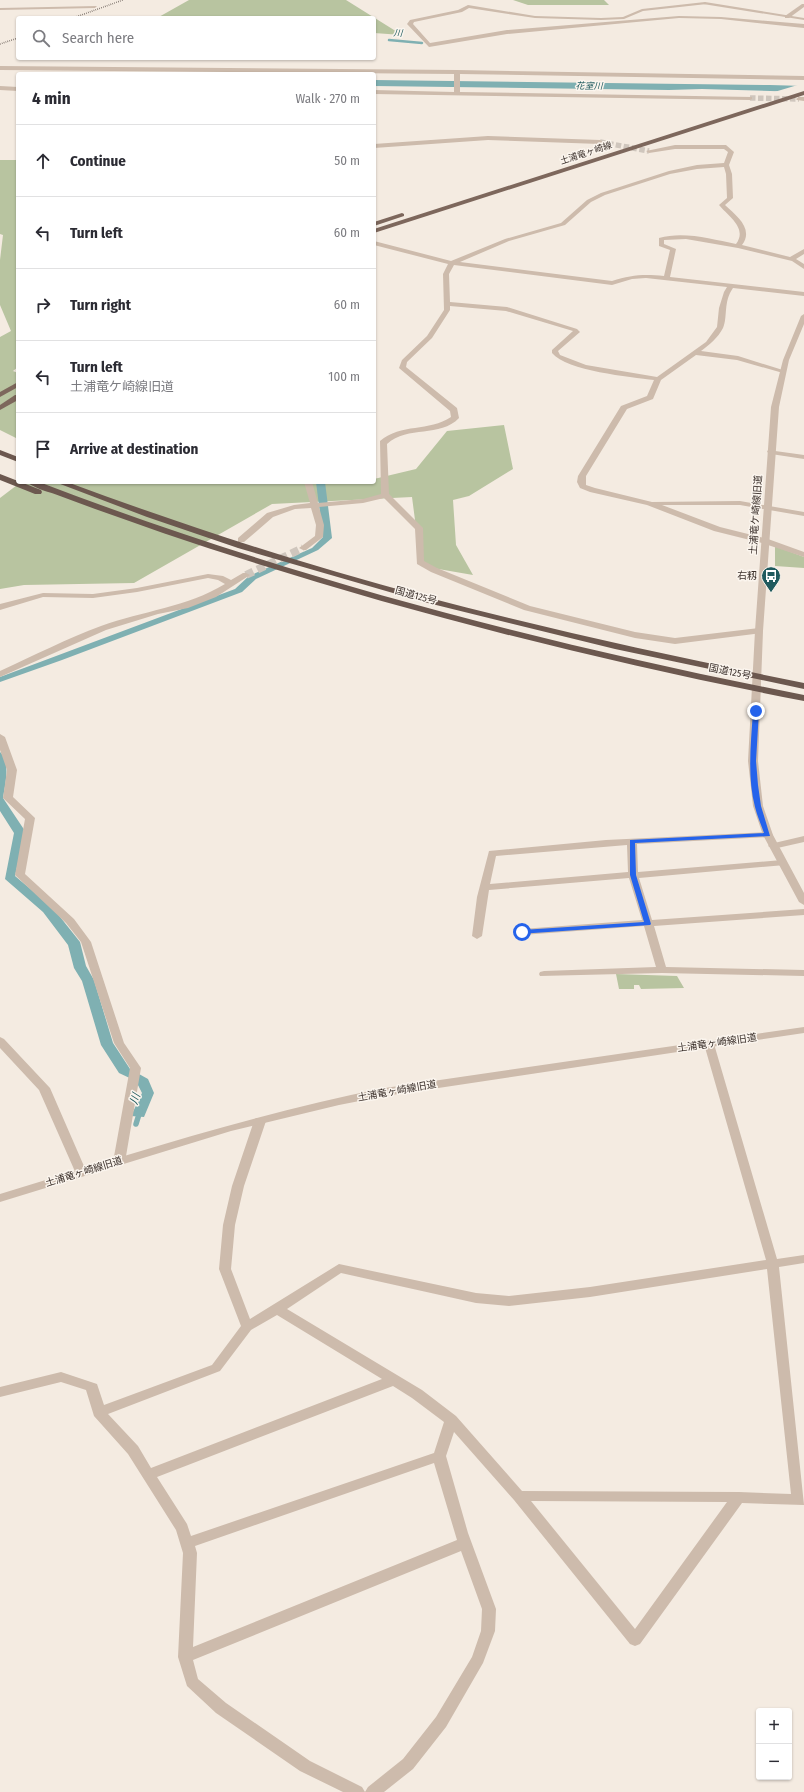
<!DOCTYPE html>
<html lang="en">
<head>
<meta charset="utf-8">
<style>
  :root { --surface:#fff; --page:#f7f7f7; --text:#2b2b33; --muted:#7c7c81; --line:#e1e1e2 }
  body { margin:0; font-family:"Fira Sans Condensed","Noto Sans JP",sans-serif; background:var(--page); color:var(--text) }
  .controls { position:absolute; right:12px; bottom:12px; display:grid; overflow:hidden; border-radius:4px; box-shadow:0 1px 3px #0004 }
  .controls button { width:36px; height:36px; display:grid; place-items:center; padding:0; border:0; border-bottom:1px solid var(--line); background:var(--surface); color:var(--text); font:20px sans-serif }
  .stop { position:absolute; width:12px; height:12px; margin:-9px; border:3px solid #2563eb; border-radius:50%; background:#fff }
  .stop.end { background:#2563eb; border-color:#fff; box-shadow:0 1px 4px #0008 }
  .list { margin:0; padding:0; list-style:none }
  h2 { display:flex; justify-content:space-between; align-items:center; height:52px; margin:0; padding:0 16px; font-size:17px }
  h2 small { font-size:13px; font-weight:400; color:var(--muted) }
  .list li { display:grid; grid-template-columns:26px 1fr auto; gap:12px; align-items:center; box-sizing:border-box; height:72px; padding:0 16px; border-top:1px solid var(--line) }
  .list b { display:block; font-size:15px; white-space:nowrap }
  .list p { margin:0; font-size:13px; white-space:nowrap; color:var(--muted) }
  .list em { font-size:13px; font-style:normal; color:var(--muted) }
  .icon { flex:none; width:22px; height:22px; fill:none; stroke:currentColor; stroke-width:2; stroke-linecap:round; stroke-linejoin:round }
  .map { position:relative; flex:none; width:804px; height:1792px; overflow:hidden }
  .search { position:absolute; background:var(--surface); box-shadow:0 1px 3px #0004; left:16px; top:16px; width:360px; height:44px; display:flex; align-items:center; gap:10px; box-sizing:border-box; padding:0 14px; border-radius:4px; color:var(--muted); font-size:15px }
  .panel { position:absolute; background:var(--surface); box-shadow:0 1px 3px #0004; left:16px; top:72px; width:360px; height:412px; border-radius:4px }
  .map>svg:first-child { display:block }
  .green { fill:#b8c4a0 }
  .water { fill:#7fb0b2 }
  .pier { fill:#f4ebe1 }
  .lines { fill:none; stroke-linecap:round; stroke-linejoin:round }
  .stream-far1 { stroke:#7fb0b2; stroke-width:2.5 }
  .stream { stroke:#7fb0b2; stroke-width:5.5 }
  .minor-tunnel-far1 { stroke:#cfc6bd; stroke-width:5.5; stroke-dasharray:5.5 2.5; stroke-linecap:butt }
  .minor-tunnel { stroke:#cfc6bd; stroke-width:8; stroke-dasharray:8 4.5; stroke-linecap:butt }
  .minor { fill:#cdbbac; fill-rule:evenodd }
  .tertiary { fill:#cdbbac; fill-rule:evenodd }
  .primary { fill:#7d675c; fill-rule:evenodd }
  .trunk { fill:#6c584f; fill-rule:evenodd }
  .rail { stroke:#3b302b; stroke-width:1.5; stroke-dasharray:0.5 1.5; stroke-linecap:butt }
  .route { fill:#2563eb }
  .labels { text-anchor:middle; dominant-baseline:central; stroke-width:3; stroke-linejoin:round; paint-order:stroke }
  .far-water-label { font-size:9px; font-style:italic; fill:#1f5a5e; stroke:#fbf5ee }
  .far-street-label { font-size:9px; fill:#3b302b; stroke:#fbf5ee }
  .street-label { font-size:10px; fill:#3b302b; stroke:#fbf5ee }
  .poi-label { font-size:10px; fill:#3b302b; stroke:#fbf5ee; text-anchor:end }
  .water-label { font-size:11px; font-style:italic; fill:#1f5a5e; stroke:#fbf5ee }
</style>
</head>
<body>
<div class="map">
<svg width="804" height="1792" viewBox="0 0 804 1792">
  <rect width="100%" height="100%" fill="#f4ebe1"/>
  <g class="green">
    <polygon points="189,0 346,0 402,35 374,33 374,18 157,18"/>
    <polygon points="513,0 604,0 609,5 528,5"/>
    <polygon points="0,160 18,160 18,367 13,371 18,373 18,439 0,430 0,337 11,331 0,305 0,260 3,235 0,234"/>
    <polygon points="504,425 513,469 469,496 453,500 456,545 473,575 421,566 412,497 272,504 134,583 24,585 0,589 0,498 21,482 315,482 352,484 362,482 374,482 374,479 416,469 447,431"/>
    <polygon points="775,546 804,557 804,568 775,566"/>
    <polygon points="616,974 677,976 684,988 641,989 639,985 634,985 634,989 619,989"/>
  </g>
  <g class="water">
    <polygon points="374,80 770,85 804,86 804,92 702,89 669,90 374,86"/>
    <polygon points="316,482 325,482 332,538 318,550 256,579 242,592 62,660 0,682 0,677 235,589 249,576 312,548 323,537"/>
    <path d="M0,752C11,761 5,786 3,798L25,831L15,876L53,908L80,942L86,966L94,980L113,1043L130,1069L148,1079L154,1093L144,1117L131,1116L142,1093L136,1081L119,1073L101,1045L82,981L74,968L68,945L43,912L5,879L14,833L0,811Z"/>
  </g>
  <polygon class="pier" points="801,84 804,84 804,94 771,93"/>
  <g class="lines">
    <polyline class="stream-far1" points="389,40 422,43"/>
    <polyline class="stream" points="136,1124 140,1111"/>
    <g class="minor-tunnel-far1">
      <polyline points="750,98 799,99"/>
      <polyline points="600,142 649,151"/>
    </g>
    <polyline class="minor-tunnel" points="246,575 303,548"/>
    <g class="minor">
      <polygon points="705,2 707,4 643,11 624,19 601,20 535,18 469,8 462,12 414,22 413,24 430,43 507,30 679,16 721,17 804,24 804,28 721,19 679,18 507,34 429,47 407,24 410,20 458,10 468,5 535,16 601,18 623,17 642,9"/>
      <polygon points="802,4 804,4 804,7 789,18 785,18 785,16"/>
      <polygon points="97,6 95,8 0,10 0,8"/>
      <polygon points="0,66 457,70 804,76 804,80 460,74 460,92 752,97 752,99 750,100 374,94 374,90 454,92 454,74 0,70"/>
      <polygon points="0,86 18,87 18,91 0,90"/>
      <polygon points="799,97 804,97 804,101 797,100 796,99"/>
      <polygon points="488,136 600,140 603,142 600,144 488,140 374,148 374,144"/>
      <path d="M675,145H726L734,152L729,165L732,174L733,198L725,205C737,216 754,229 742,245L790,257L804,249V254L796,259L804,264V269L792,261L738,248L686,239L664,240V244L676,249L670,277L804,292V296L733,288C723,302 728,317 723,328C718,338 709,345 701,351L738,356L786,371L783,373L737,360L696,355L661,380L653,399L627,409L586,476V485L595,488L652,502L740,501L804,512V516L740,505H662L720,527L768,539L804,552V557L762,543L714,531L647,505L590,492L580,488L577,482L578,476L621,406L647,396L654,380C630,377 567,371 552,353V350L573,331L506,311L450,306V310L432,338L407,362L406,367L457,408L459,418C440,438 408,425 387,444L389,494L423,528L424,561L437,568L530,606L635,632L675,638L759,628L762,629V633L675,644L635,638L524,610L431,572L417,564L415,529L384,498L363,503L319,507L324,525L323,537L306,550H303L299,548L315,536L316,525L311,508L295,509L273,517L244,542H238V538L267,513L294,505L310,503L304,482H312L318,503L363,499L381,494L380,441C401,423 429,432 451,417L450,411L399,368L402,360L427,336L444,310L443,274L448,264L374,245V241L451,261L505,239L561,223L587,200L601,193L669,171L697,165L724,163L728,152L724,149H675L649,153L646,151ZM724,167L726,174L727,198L719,205C728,216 748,228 736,244C711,239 684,231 659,238V246L670,250L664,276C643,274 631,275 612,281L460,262L509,241L565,225L591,202L605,195L670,174L697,169ZM454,265L612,285L632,279L646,278L727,287L724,292L719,308L717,327L706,342L657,377L586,365L560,355L558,351L580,332L577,329L507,307L450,302L449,274Z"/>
      <polygon points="768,450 804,455 804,459 771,454 767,452"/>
      <path d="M243,573H246L250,575L216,597L188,608L158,614L106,630L0,677V671C33,656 68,638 101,626C143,611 187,607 225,584L218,580L208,578L137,592L93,598L43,597L0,610V604L43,593L93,594L137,588L208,574L223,576L231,580Z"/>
      <polygon points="0,734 5,737 17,770 13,797 35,818 25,874 74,919 91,942 124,1043 141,1068 125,1162 123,1165 115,1165 113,1162 130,1068 114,1043 81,942 66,923 15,875 25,819 3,798 7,770 0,750"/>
      <path d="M768,832L773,835L771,837L637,844L638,872L782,860L787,863L785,865L639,878L652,920L804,909V915L654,926L666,967L804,970V976L662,973L540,976L539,974L540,972L544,971L656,967L644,926L522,935L517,932L522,929L642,920L629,878L489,890L482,936L477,939L472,936L477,897L489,851L606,840ZM627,845L628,872L490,884L496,856Z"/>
      <polygon points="804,836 804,842 773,849 768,846 770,844"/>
      <polygon points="0,1037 4,1039 50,1088 87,1173 85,1176 77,1176 39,1090 0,1048"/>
      <path d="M709,1040L714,1044L777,1259L804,1255V1263L779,1267L804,1505L742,1503L640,1644L635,1646L630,1644L514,1500L454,1432L446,1456L468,1533L496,1609L495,1631L483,1663L446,1727L413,1769L384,1792H365L368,1787L403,1759L436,1717L472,1657L481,1631L482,1609L461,1551L193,1660L198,1679L226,1703L310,1761L362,1787L365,1792H343L300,1771L216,1713L187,1686L178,1657L183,1553L176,1530L128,1454L94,1416L86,1390L61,1382L0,1397V1387L61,1372L97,1384L104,1405L212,1365L241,1326L219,1269L223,1225L232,1186L254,1121L256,1118H264L266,1121L244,1186L235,1225L231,1269L250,1319L339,1264L476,1293L509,1296L590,1287L766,1260L704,1044ZM767,1269L791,1494L739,1492L522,1491L456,1416L422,1390L287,1309L341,1273L476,1303L509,1306L590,1297ZM277,1315L382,1379L151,1468L138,1446L108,1414L220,1371L251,1330ZM393,1386L412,1398L444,1422L434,1453L191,1536L187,1524L157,1477ZM434,1463L457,1540L193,1647L197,1553L195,1546ZM531,1501L727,1502L635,1629Z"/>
    </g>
    <g class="tertiary">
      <polygon points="705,2 804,18 804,20 703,4"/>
      <polygon points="804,314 804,324 789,360 779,407 763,631 758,761 763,806 773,835 804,893 804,905 799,902 763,835 753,806 748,761 755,631 771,407 783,360 801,316"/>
      <path d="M804,1027V1033L385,1096L339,1105L231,1131L0,1202V1194C127,1155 254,1114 385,1088Z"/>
    </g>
    <g class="primary">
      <polygon points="804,91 804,95 374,233 374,229"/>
      <polygon points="402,213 404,214 404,216 374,226 374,222"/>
      <polygon points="18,382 18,387 0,397 0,392"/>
      <polygon points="15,395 18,395 18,400 0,410 0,405"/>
    </g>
    <g class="trunk">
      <polygon points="0,450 18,457 18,462 0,455"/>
      <polygon points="0,474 41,490 42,492 41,494 35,494 0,480"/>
      <path d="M27,482H39C287,577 544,644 804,695V701C587,659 373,604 163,533C129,521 94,509 60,496C50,492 35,489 27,482Z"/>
      <path d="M55,482H67C156,515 245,545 337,572C490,617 647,651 804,683V689L615,649L424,602L238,548L147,517Z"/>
    </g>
    <g class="rail">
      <polyline points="73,18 123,0"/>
      <polyline points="0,44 18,38"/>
    </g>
  </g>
  <path class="route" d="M756,709L759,711L756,761L758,785L761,806L770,836L635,843L636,875L651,924L650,925L519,934V931L522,930L644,922L630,875V840L764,833C761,824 757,816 755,807C747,776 751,743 753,711Z"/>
  <defs>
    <g id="bus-pin" transform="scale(1)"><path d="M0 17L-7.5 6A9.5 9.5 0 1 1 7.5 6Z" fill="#1f5a5e" stroke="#fbf5ee"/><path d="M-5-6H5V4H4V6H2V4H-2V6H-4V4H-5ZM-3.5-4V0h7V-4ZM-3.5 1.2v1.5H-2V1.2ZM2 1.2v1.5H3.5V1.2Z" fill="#fff"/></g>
  </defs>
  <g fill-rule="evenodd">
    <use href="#bus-pin" x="771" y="576"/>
  </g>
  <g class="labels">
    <g class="far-water-label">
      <text transform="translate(398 33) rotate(4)">川</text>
      <text transform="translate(589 86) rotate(1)">花室川</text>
    </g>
    <g class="far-street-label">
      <text transform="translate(586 153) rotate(-18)">土浦竜ヶ崎線</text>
    </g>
    <g class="street-label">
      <text transform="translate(756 515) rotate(-86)">土浦竜ケ崎線旧道</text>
      <text transform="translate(416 596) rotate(15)">国道125号</text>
      <text transform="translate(730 672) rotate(11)">国道125号</text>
      <text transform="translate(717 1043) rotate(-8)">土浦竜ヶ崎線旧道</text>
      <text transform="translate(397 1091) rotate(-10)">土浦竜ヶ崎線旧道</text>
      <text transform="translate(84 1172) rotate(-17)">土浦竜ヶ崎線旧道</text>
    </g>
    <g class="poi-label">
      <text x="757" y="576">右籾</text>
    </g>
    <g class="water-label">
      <text transform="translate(135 1099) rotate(-72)">川</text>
    </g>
  </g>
</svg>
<div class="controls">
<button>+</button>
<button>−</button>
</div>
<div class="stop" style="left:522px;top:932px"></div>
<div class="stop end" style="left:756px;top:711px"></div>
<div class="search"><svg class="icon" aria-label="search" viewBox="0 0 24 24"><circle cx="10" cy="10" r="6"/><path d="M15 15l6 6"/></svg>Search here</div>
<section class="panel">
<h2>4 min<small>Walk · 270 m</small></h2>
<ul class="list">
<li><svg class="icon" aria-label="ahead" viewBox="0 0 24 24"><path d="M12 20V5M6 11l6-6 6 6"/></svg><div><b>Continue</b></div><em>50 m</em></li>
<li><svg class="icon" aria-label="left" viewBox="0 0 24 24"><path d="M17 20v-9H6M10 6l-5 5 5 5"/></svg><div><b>Turn left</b></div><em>60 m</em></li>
<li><svg class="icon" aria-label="right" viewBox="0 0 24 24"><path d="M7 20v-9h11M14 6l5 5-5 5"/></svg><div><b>Turn right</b></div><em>60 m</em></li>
<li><svg class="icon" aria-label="left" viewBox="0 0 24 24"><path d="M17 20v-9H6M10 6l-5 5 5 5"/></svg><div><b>Turn left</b><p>土浦竜ケ崎線旧道</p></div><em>100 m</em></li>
<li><svg class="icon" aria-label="arrive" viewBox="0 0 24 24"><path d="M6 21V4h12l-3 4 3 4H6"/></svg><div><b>Arrive at destination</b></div></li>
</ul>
</section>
</div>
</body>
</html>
